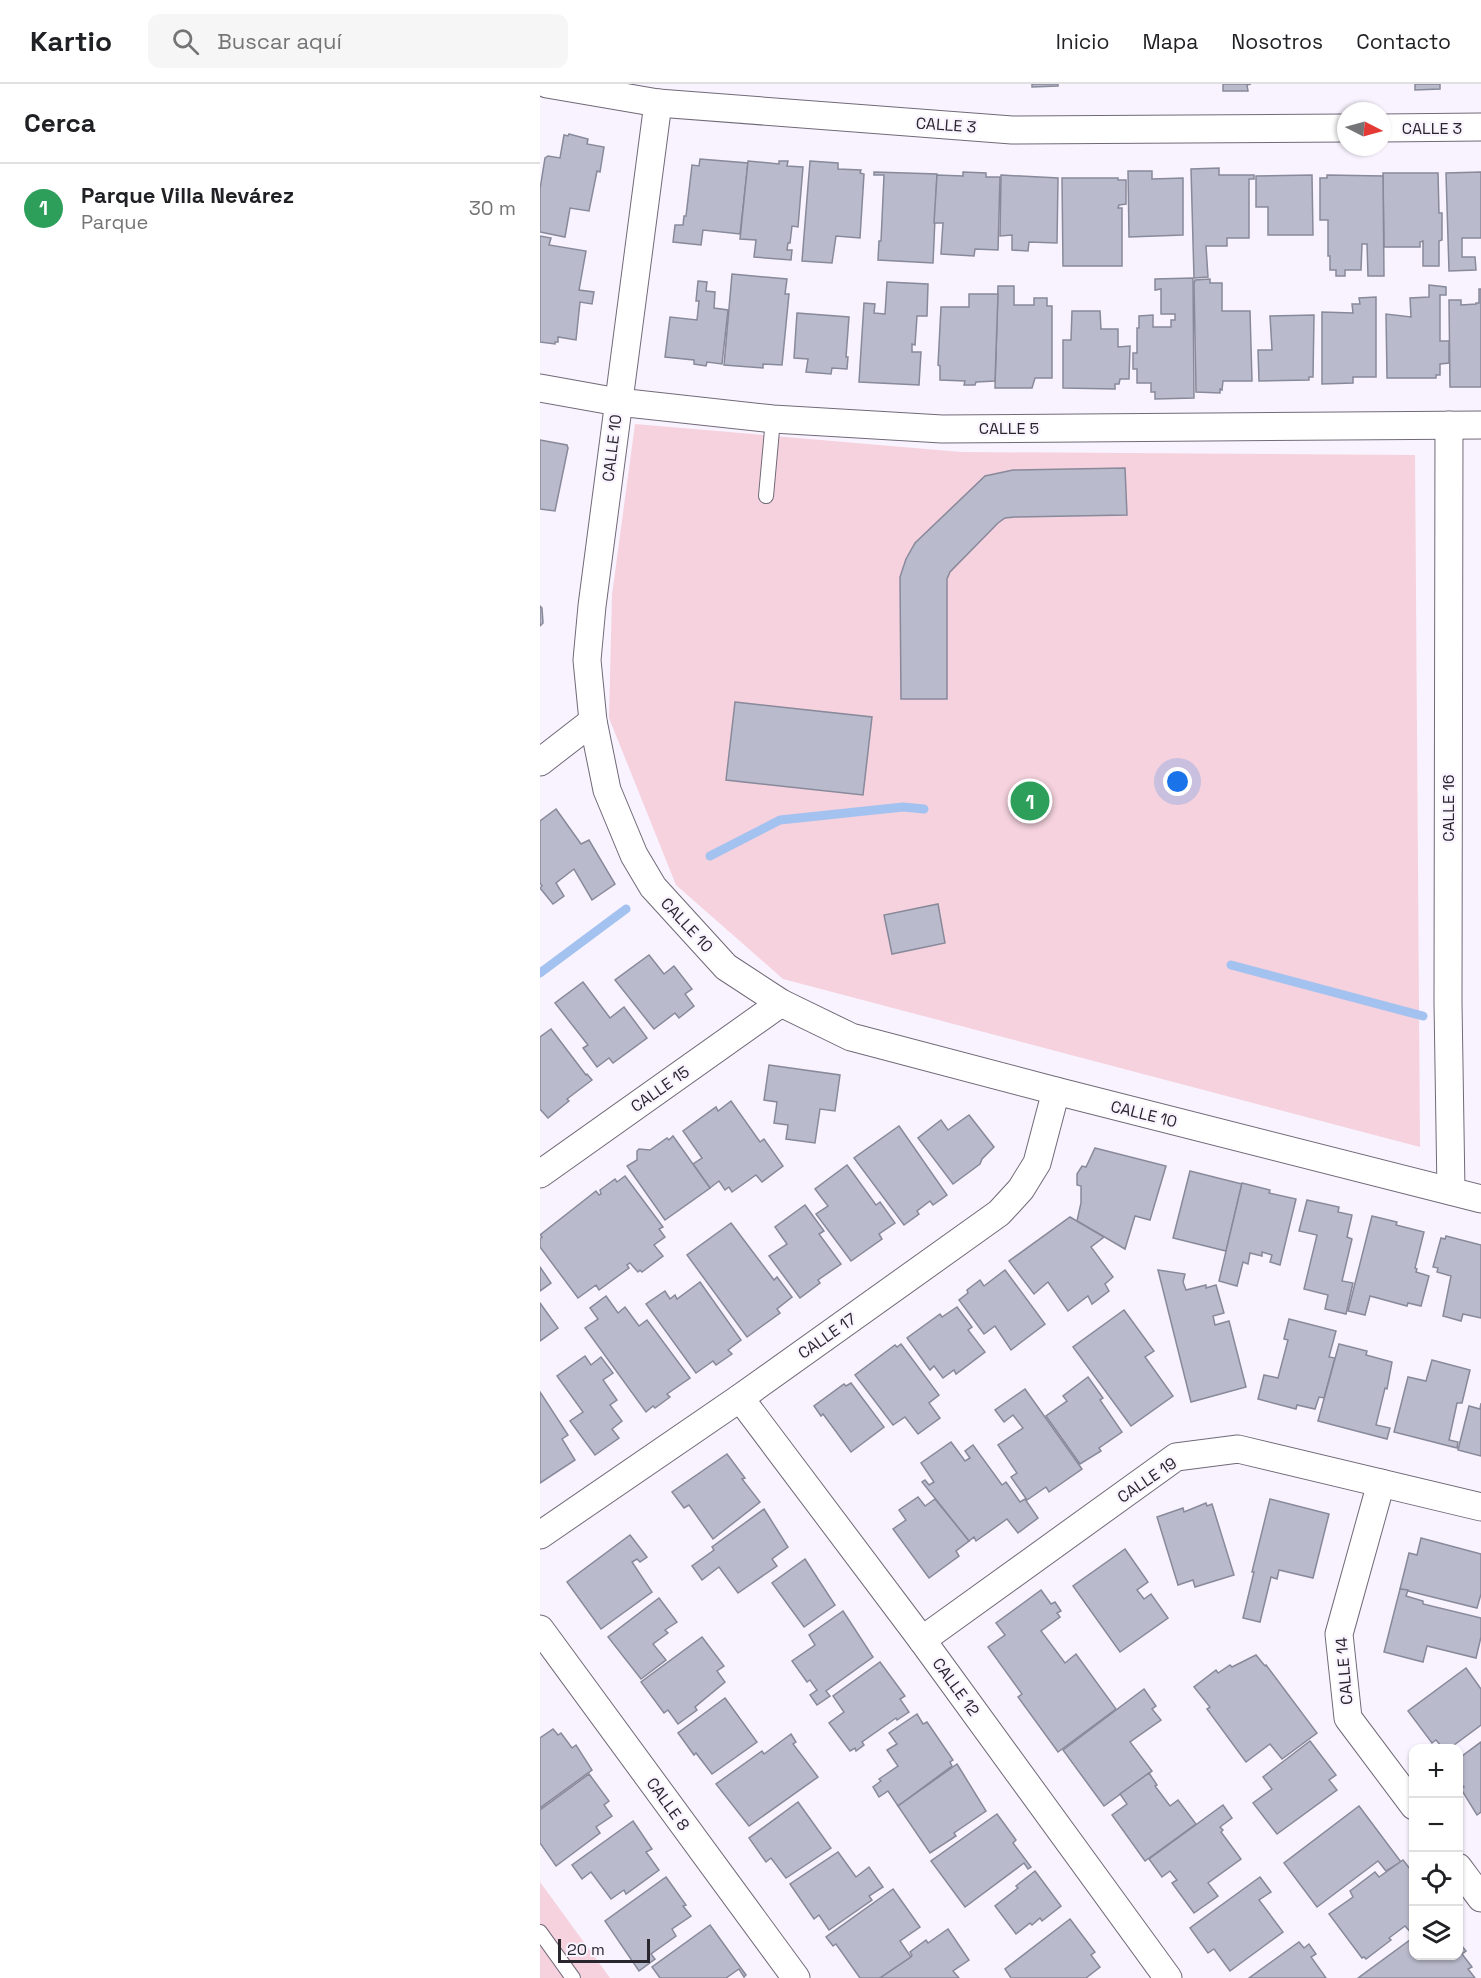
<!DOCTYPE html>
<html lang="es">
<head>
<meta charset="utf-8">
<style>
  :root { --surface:#fff; --page:#f6f6f6; --text:#202124; --muted:#757577; --line:#e0e0e0; --accent:#2e766e }
  body { margin:0; font-family:"Space Grotesk",sans-serif; background:var(--page); color:var(--text) }
  .controls { position:absolute; right:18px; bottom:18px; display:grid; overflow:hidden; border-radius:12px; box-shadow:0 2px 4px #0004 }
  .controls button { width:54px; height:54px; display:grid; place-items:center; padding:0; border:0; border-bottom:2px solid var(--line); background:var(--surface); color:var(--text); font:30px sans-serif }
  .compass { position:absolute; left:797px; top:18px; width:54px; height:54px; border-radius:50%; background:var(--surface); box-shadow:0 2px 4px #0004; rotate:96deg }
  .scale { position:absolute; left:18px; bottom:15px; width:92px; box-sizing:border-box; padding-left:6px; border:3px solid #29262d; border-top:0; font-size:16px; line-height:21px; white-space:nowrap; color:#29262d; -webkit-text-stroke:4px #f8f3fe; paint-order:stroke }
  .you { position:absolute; left:638px; top:698px; width:21px; height:21px; margin:-15px; border:4px solid #fff; border-radius:50%; background:#1a73e8; box-shadow:0 0 0 9px #1a73e833 }
  .badge { display:grid; place-items:center; width:39px; height:39px; border-radius:50%; background:var(--accent); color:#fff; font-size:20px; font-weight:700 }
  .pin { position:absolute; translate:-50% -50%; border:3px solid #fff; box-shadow:0 2px 6px #0006 }
  .list { margin:0; padding:0; list-style:none }
  h2 { display:flex; justify-content:space-between; align-items:center; height:78px; margin:0; padding:0 24px; font-size:26px }
  h2 small { font-size:20px; font-weight:400; color:var(--muted) }
  .list li { display:grid; grid-template-columns:39px 1fr auto; gap:18px; align-items:center; box-sizing:border-box; height:90px; padding:0 24px; border-top:2px solid var(--line) }
  .list b { display:block; font-size:22px; white-space:nowrap }
  .list p { margin:0; font-size:20px; white-space:nowrap; color:var(--muted) }
  .list em { font-size:20px; font-style:normal; color:var(--muted) }
  .icon { flex:none; width:33px; height:33px; fill:none; stroke:currentColor; stroke-width:2; stroke-linecap:round; stroke-linejoin:round }
  .map { position:relative; flex:none; width:941px; height:1894px; overflow:hidden }
  header { display:flex; align-items:center; gap:36px; box-sizing:border-box; height:84px; padding:0 30px; background:var(--surface); border-bottom:2px solid var(--line) }
  header strong { font-size:28px }
  nav { display:flex; gap:33px; margin-inline-start:auto; font-size:21px }
  .search { width:420px; height:54px; background:var(--page); display:flex; align-items:center; gap:15px; box-sizing:border-box; padding:0 21px; border-radius:12px; color:var(--muted); font-size:22px }
  main { display:flex }
  aside { flex:1; background:var(--surface) }
  .map>svg:first-child { display:block }
  .green { fill:#f5d2dd }
  .lines { fill:none; stroke-linecap:round; stroke-linejoin:round }
  .stream { stroke:#a4c2f0; stroke-width:9 }
  .building { fill:#b9bacb; stroke:#88899a; stroke-width:1.5 }
  .service-casing { stroke:#716978; stroke-width:16 }
  .minor-casing { stroke:#716978; stroke-width:29 }
  .service { stroke:#fff; stroke-width:14 }
  .minor { stroke:#fff; stroke-width:27 }
  .labels { text-anchor:middle; dominant-baseline:central; stroke-width:4.5; stroke-linejoin:round; paint-order:stroke }
  .street-label { font-size:16px; fill:#29262d; stroke:#f8f3fe }
</style>
</head>
<body>
<header>
<strong>Kartio</strong>
<div class="search"><svg class="icon" aria-label="search" viewBox="0 0 24 24"><circle cx="10" cy="10" r="6"/><path d="M15 15l6 6"/></svg>Buscar aquí</div>
<nav><a>Inicio</a><a>Mapa</a><a>Nosotros</a><a>Contacto</a></nav>
</header>
<main>
<aside>
<h2>Cerca<small></small></h2>
<ul class="list">
<li><span class="badge" style="background:#2e9e5b">1</span><div><b>Parque Villa Nevárez</b><p>Parque</p></div><em>30 m</em></li>
</ul>
</aside>
<div class="map">
<svg width="941" height="1894" viewBox="0 0 941 1894">
  <rect width="100%" height="100%" fill="#f8f3fe"/>
  <g class="green">
    <polygon points="95,340 421,368 875,371 880,1063 243,895 136,801 69,634 72,511"/>
    <polygon points="0,1798 70,1894 0,1894"/>
  </g>
  <g class="lines">
    <g class="stream">
      <polyline points="170,772 240,736 363,723 384,725"/>
      <polyline points="691,881 883,932"/>
      <polyline points="0,889 86,825"/>
    </g>
  </g>
  <g class="building">
    <polygon points="492,0 518,0 518,2 492,3"/>
    <polygon points="683,0 711,0 707,1 708,7 683,7"/>
    <polygon points="875,0 900,0 900,5 875,6"/>
    <polygon points="29,50 48,55 47,60 64,63 60,88 57,87 49,127 30,124 25,153 0,148 0,105 5,74 8,72 20,74 24,51 28,52"/>
    <polygon points="160,75 208,79 200,150 163,146 161,161 133,158 135,141 143,141 144,132 146,132 152,81 159,82"/>
    <polygon points="208,77 239,80 239,77 248,77 247,82 263,83 258,143 252,142 250,159 248,159 247,166 252,166 251,176 214,173 216,156 200,155"/>
    <polygon points="270,77 298,79 298,85 321,86 320,89 324,90 320,154 296,152 292,179 262,177"/>
    <polygon points="679,84 679,91 714,91 714,95 709,95 709,154 687,154 687,162 666,162 668,193 654,194 651,85"/>
    <polygon points="588,87 612,87 612,95 643,94 643,151 589,153"/>
    <polygon points="334,88 397,90 393,179 338,176 339,157 341,157 344,91 334,91"/>
    <polygon points="423,88 446,89 446,93 460,93 458,166 435,165 434,172 401,170 403,139 394,139 397,91 423,92"/>
    <polygon points="941,88 941,154 922,154 922,173 935,173 936,186 909,187 906,89"/>
    <polygon points="843,89 898,89 899,129 902,129 902,156 899,157 899,182 883,182 883,157 880,158 880,163 844,163"/>
    <polygon points="461,91 518,94 517,159 489,158 488,167 472,166 472,151 460,152"/>
    <polygon points="772,91 773,151 728,151 728,123 716,123 716,92"/>
    <polygon points="787,91 843,92 844,192 828,192 827,160 822,160 821,186 805,186 805,192 796,192 796,186 790,186 790,172 788,172 788,136 780,136 780,94 787,94"/>
    <polygon points="522,94 578,94 578,96 586,96 586,120 579,121 578,124 582,124 582,182 523,182"/>
    <polygon points="0,152 11,154 9,161 46,167 39,206 54,208 52,220 40,218 36,256 18,253 18,258 15,258 15,260 0,258"/>
    <polygon points="192,190 247,195 245,210 249,210 242,281 223,280 223,284 184,281"/>
    <polygon points="653,194 654,314 615,315 615,308 611,308 611,299 597,299 597,285 593,285 593,269 597,269 597,244 599,244 599,232 613,231 613,243 631,243 631,236 635,236 635,230 621,230 621,205 615,206 615,195"/>
    <polygon points="670,195 670,199 682,199 682,227 710,227 712,297 683,297 682,306 680,305 680,309 656,308 654,200 655,196"/>
    <polygon points="158,197 167,198 166,207 175,208 174,224 188,226 182,280 167,278 166,282 154,280 154,276 125,273 130,233 157,236 159,217 156,217"/>
    <polygon points="347,198 388,200 387,232 377,232 375,261 372,260 372,268 381,268 379,301 319,298 324,219 335,220 334,229 345,230"/>
    <polygon points="889,201 906,203 906,211 900,211 900,257 909,257 909,279 900,280 900,291 896,291 896,294 847,294 846,230 871,233 870,214 889,213"/>
    <polygon points="458,202 474,202 474,221 494,221 494,214 507,214 507,222 512,222 512,294 495,294 492,304 455,304"/>
    <polygon points="939,205 941,205 941,303 910,303 909,216 921,216 921,221 936,220 936,219 939,219"/>
    <polygon points="429,210 458,210 455,297 436,298 435,301 424,301 425,297 400,296 400,282 398,281 401,223 429,223"/>
    <polygon points="836,213 836,293 813,293 813,299 782,300 782,228 813,229 812,220 820,220 819,214"/>
    <polygon points="532,227 560,227 561,245 578,245 578,263 590,262 589,295 580,295 579,300 575,300 575,305 523,304 523,256 531,256"/>
    <polygon points="257,229 309,233 306,273 308,273 307,285 292,284 291,290 266,288 268,275 254,274"/>
    <polygon points="774,231 773,293 769,293 769,296 719,297 718,266 732,266 730,232"/>
    <polygon points="0,356 27,361 28,364 15,427 0,425"/>
    <polygon points="585,384 587,431 475,433 465,434 458,439 410,488 407,495 407,615 361,615 360,493 366,475 375,459 445,392 473,386"/>
    <polygon points="0,522 2,524 3,539 0,542"/>
    <polygon points="195,618 332,633 323,711 186,696"/>
    <polygon points="16,725 41,760 49,756 75,800 52,816 34,785 16,799 24,812 13,820 0,804 2,802 0,799 0,737"/>
    <polygon points="398,820 405,859 352,870 344,831"/>
    <polygon points="109,871 124,890 134,882 152,905 145,910 154,922 139,934 135,929 114,945 75,896"/>
    <polygon points="43,898 70,934 84,923 107,954 73,979 69,974 57,983 43,964 48,961 15,919"/>
    <polygon points="11,945 46,991 47,990 52,996 27,1015 29,1017 8,1034 0,1025 0,953"/>
    <polygon points="229,981 300,991 295,1027 280,1025 275,1059 246,1055 248,1041 234,1039 237,1018 224,1016"/>
    <polygon points="191,1017 220,1058 224,1055 243,1082 222,1098 216,1091 192,1108 189,1103 185,1106 179,1097 170,1104 153,1080 162,1074 143,1047 176,1023 178,1027"/>
    <polygon points="429,1031 454,1063 442,1075 440,1080 413,1100 378,1054 401,1036 408,1046"/>
    <polygon points="359,1042 407,1111 393,1121 390,1117 377,1127 379,1130 364,1141 314,1074"/>
    <polygon points="133,1052 170,1104 125,1136 87,1082 97,1076 97,1067 99,1065 110,1066 127,1054 129,1056"/>
    <polygon points="555,1064 626,1082 610,1136 595,1132 585,1165 537,1137 541,1119 541,1102 537,1101 537,1090 542,1082 546,1083"/>
    <polygon points="307,1081 336,1121 340,1118 355,1139 339,1150 342,1155 311,1177 276,1130 288,1122 275,1105"/>
    <polygon points="650,1087 702,1100 686,1167 633,1154"/>
    <polygon points="85,1092 123,1143 119,1145 125,1153 114,1161 123,1172 102,1188 100,1186 98,1188 90,1179 87,1181 89,1184 59,1206 56,1201 38,1214 0,1163 0,1155 2,1153 0,1151 56,1107 59,1111 61,1110 60,1106 75,1095 77,1098"/>
    <polygon points="702,1099 730,1106 729,1109 756,1115 740,1181 730,1178 732,1171 722,1168 722,1172 710,1169 708,1180 703,1178 697,1202 679,1197"/>
    <polygon points="767,1116 799,1123 798,1128 812,1131 807,1153 812,1155 802,1197 813,1199 806,1230 785,1225 788,1211 764,1205 777,1151 759,1147"/>
    <polygon points="265,1121 284,1147 279,1150 301,1180 278,1196 280,1199 260,1214 229,1172 247,1160 235,1143"/>
    <polygon points="832,1132 857,1138 856,1141 884,1148 875,1184 877,1185 876,1188 889,1192 881,1222 868,1219 867,1222 830,1212 825,1231 808,1227"/>
    <polygon points="530,1133 564,1153 551,1163 573,1193 565,1200 569,1207 552,1220 548,1212 528,1227 508,1198 494,1210 469,1177"/>
    <polygon points="191,1139 234,1196 237,1193 252,1213 237,1225 240,1229 207,1253 147,1171"/>
    <polygon points="906,1152 941,1161 941,1234 923,1230 921,1237 903,1232 911,1192 897,1188 898,1184 893,1183 901,1154 905,1155"/>
    <polygon points="0,1183 11,1199 0,1207"/>
    <polygon points="465,1186 505,1240 471,1266 455,1242 444,1250 419,1216 428,1209 427,1206 440,1196 444,1202"/>
    <polygon points="618,1186 645,1190 643,1198 646,1206 666,1201 666,1204 676,1201 684,1229 673,1232 675,1241 689,1237 706,1303 651,1318"/>
    <polygon points="160,1198 201,1256 188,1266 192,1270 176,1281 173,1277 156,1289 106,1220 125,1207 130,1215 135,1211 137,1215"/>
    <polygon points="66,1212 78,1229 85,1223 99,1242 107,1236 150,1294 127,1310 130,1313 115,1324 113,1322 106,1328 45,1244 58,1235 50,1224"/>
    <polygon points="0,1219 18,1244 0,1257"/>
    <polygon points="417,1223 432,1243 428,1246 445,1268 416,1290 414,1286 403,1294 394,1282 390,1286 367,1254 400,1230 402,1233"/>
    <polygon points="584,1226 614,1267 605,1273 633,1312 591,1342 533,1263"/>
    <polygon points="749,1235 796,1247 789,1273 795,1274 784,1314 779,1313 775,1325 757,1321 756,1325 718,1315 724,1291 738,1294 748,1256 744,1255"/>
    <polygon points="361,1260 399,1311 389,1319 400,1334 378,1350 365,1333 353,1341 315,1291 355,1261 357,1263"/>
    <polygon points="799,1260 827,1267 826,1271 852,1278 847,1305 845,1304 836,1341 850,1344 847,1355 778,1337"/>
    <polygon points="45,1272 51,1281 61,1273 73,1289 63,1296 77,1316 70,1321 82,1337 72,1345 79,1354 55,1371 30,1337 43,1328 17,1292"/>
    <polygon points="892,1276 930,1286 922,1319 917,1319 909,1356 918,1358 917,1364 854,1348 868,1293 886,1297"/>
    <polygon points="548,1293 563,1314 560,1316 582,1348 559,1364 561,1367 540,1380 506,1332 527,1317 523,1312"/>
    <polygon points="311,1299 344,1343 311,1368 283,1330 281,1332 274,1322 304,1300 306,1302"/>
    <polygon points="485,1305 542,1385 509,1408 506,1403 487,1416 471,1393 477,1389 458,1361 483,1344 473,1331 464,1338 455,1326"/>
    <polygon points="0,1308 28,1351 22,1355 35,1376 0,1399"/>
    <polygon points="941,1319 941,1372 918,1366 929,1322 940,1325"/>
    <polygon points="411,1358 425,1377 430,1374 425,1367 433,1361 462,1401 466,1398 480,1418 485,1415 498,1434 478,1449 467,1435 436,1457 434,1453 429,1457 382,1398 385,1396 389,1401 394,1398 381,1379"/>
    <polygon points="187,1370 205,1394 202,1395 220,1418 173,1455 149,1421 144,1424 132,1408"/>
    <polygon points="378,1413 385,1422 395,1415 429,1457 416,1467 419,1472 389,1494 353,1445 366,1436 359,1426"/>
    <polygon points="730,1415 789,1430 773,1494 739,1486 737,1495 731,1493 720,1538 703,1534 714,1488 712,1488"/>
    <polygon points="666,1419 667,1422 672,1420 694,1491 655,1503 653,1496 638,1501 617,1433 643,1424 644,1428"/>
    <polygon points="224,1425 248,1463 232,1475 237,1482 198,1509 179,1483 162,1496 152,1482 174,1466 172,1463"/>
    <polygon points="90,1451 107,1473 100,1478 97,1475 92,1478 112,1508 61,1545 27,1498"/>
    <polygon points="881,1454 941,1470 941,1510 937,1524 860,1505 869,1469 877,1471"/>
    <polygon points="585,1465 608,1498 597,1506 604,1515 611,1510 628,1534 580,1568 533,1502"/>
    <polygon points="265,1475 295,1521 264,1543 232,1499"/>
    <polygon points="860,1505 868,1506 866,1512 883,1517 883,1520 941,1534 941,1553 936,1574 887,1562 883,1578 844,1568"/>
    <polygon points="501,1506 511,1520 515,1518 521,1527 517,1529 520,1533 501,1547 525,1579 536,1570 576,1625 518,1668 478,1613 482,1610 448,1563 465,1551 456,1539"/>
    <polygon points="119,1514 137,1538 125,1546 128,1549 113,1560 126,1576 101,1595 68,1553"/>
    <polygon points="303,1527 333,1573 286,1607 290,1612 277,1621 270,1611 277,1606 270,1596 267,1598 252,1577 275,1561 269,1551"/>
    <polygon points="162,1553 184,1582 177,1587 185,1598 155,1623 157,1626 138,1640 128,1626 124,1629 101,1598"/>
    <polygon points="716,1571 725,1582 726,1581 777,1649 742,1675 730,1660 706,1678 667,1625 670,1623 654,1603 676,1586 678,1589 690,1581 692,1583"/>
    <polygon points="340,1578 365,1612 360,1615 369,1628 357,1636 356,1634 322,1658 324,1661 316,1667 315,1664 310,1667 289,1639 304,1628 293,1612"/>
    <polygon points="926,1584 941,1605 941,1641 910,1664 903,1664 896,1656 892,1659 868,1627"/>
    <polygon points="604,1605 616,1622 612,1625 621,1636 590,1658 612,1687 564,1722 523,1666"/>
    <polygon points="185,1614 217,1658 172,1690 156,1669 154,1671 138,1649"/>
    <polygon points="377,1630 383,1640 387,1638 413,1676 410,1678 412,1682 358,1722 348,1707 339,1713 333,1703 341,1697 339,1695 358,1682 347,1666 357,1660 349,1649"/>
    <polygon points="13,1645 18,1651 21,1649 32,1664 36,1661 52,1686 0,1724 0,1654"/>
    <polygon points="251,1650 256,1658 253,1660 278,1693 209,1742 176,1700 222,1667 224,1670"/>
    <polygon points="770,1657 796,1691 789,1696 797,1706 737,1750 713,1719 732,1705 723,1693"/>
    <polygon points="941,1658 941,1728 937,1731 921,1705 924,1703 918,1697 918,1675"/>
    <polygon points="417,1680 446,1727 414,1749 416,1752 390,1769 358,1722"/>
    <polygon points="609,1689 617,1701 615,1702 630,1722 638,1716 656,1740 605,1777 572,1731 587,1720 580,1710"/>
    <polygon points="49,1690 69,1717 64,1721 72,1732 56,1743 60,1749 16,1782 0,1759 0,1726"/>
    <polygon points="258,1718 291,1764 246,1794 231,1774 226,1778 209,1754"/>
    <polygon points="683,1721 692,1734 680,1743 683,1746 681,1748 701,1775 668,1799 678,1812 654,1829 632,1799 637,1796 630,1787 622,1793 609,1775"/>
    <polygon points="819,1722 861,1778 846,1787 838,1777 777,1823 744,1779"/>
    <polygon points="457,1730 476,1756 473,1759 491,1783 488,1785 484,1779 425,1823 391,1777"/>
    <polygon points="93,1737 112,1765 106,1768 119,1786 86,1810 84,1806 71,1815 51,1788 42,1795 32,1781"/>
    <polygon points="298,1768 316,1793 329,1783 343,1803 329,1812 332,1816 289,1846 279,1831 274,1835 250,1800"/>
    <polygon points="863,1776 874,1790 874,1852 865,1842 849,1854 851,1856 826,1875 824,1873 822,1874 789,1830 813,1813 810,1807 835,1788 839,1793"/>
    <polygon points="495,1787 521,1822 502,1837 500,1834 492,1841 490,1839 476,1850 455,1822 478,1804 476,1802"/>
    <polygon points="126,1793 146,1821 143,1822 151,1832 132,1845 136,1852 111,1870 115,1875 99,1887 65,1837"/>
    <polygon points="720,1793 731,1808 719,1816 743,1848 690,1887 674,1865 668,1869 650,1844"/>
    <polygon points="353,1805 380,1843 360,1857 371,1873 340,1894 320,1894 296,1860 293,1862 286,1853"/>
    <polygon points="530,1835 555,1868 551,1871 560,1883 546,1894 471,1894 465,1885"/>
    <polygon points="170,1841 206,1891 204,1893 199,1885 186,1894 120,1894 112,1883"/>
    <polygon points="408,1845 429,1876 413,1887 419,1894 340,1894 371,1873 372,1871 370,1868 386,1856 388,1859"/>
    <polygon points="874,1853 874,1872 918,1872 918,1857 926,1867 922,1870 932,1883 928,1885 935,1894 818,1894"/>
    <polygon points="759,1858 764,1864 769,1860 776,1870 771,1873 786,1894 709,1894"/>
  </g>
  <g class="lines">
    <g class="service-casing">
      <g id="service">
        <polyline points="226,412 233,335"/>
        <polyline points="0,1848 33,1894"/>
      </g>
    </g>
    <g class="minor-casing">
      <g id="minor">
        <polyline points="7,0 118,19 472,46 806,44"/>
        <polyline points="118,19 52,522 47,576 53,637 67,706 94,771 113,803 186,883 241,919 311,953 516,1007 941,1115"/>
        <polyline points="842,44 941,43"/>
        <polyline points="0,304 78,318 233,335 402,345 941,341"/>
        <polyline points="909,341 908,919 911,1107"/>
        <polyline points="0,678 53,637"/>
        <polyline points="0,1090 241,919"/>
        <polyline points="200,1314 382,1556 628,1894"/>
        <polyline points="841,1399 799,1550 808,1634 874,1722"/>
        <polyline points="0,1451 200,1314 459,1129 481,1105 497,1079 516,1007"/>
        <polyline points="0,1545 256,1894"/>
        <polyline points="382,1556 636,1373 698,1365 941,1423"/>
        <polyline points="918,1783 941,1814"/>
      </g>
    </g>
    <use href="#service" class="service"/>
    <use href="#minor" class="minor"/>
  </g>
  <g class="labels">
    <g class="street-label">
      <text transform="translate(406 41) rotate(4)">CALLE 3</text>
      <text x="892" y="44">CALLE 3</text>
      <text x="469" y="344">CALLE 5</text>
      <text transform="translate(72 364) rotate(-83)">CALLE 10</text>
      <text transform="translate(908 724) rotate(-90)">CALLE 16</text>
      <text transform="translate(147 841) rotate(47)">CALLE 10</text>
      <text transform="translate(120 1005) rotate(-35)">CALLE 15</text>
      <text transform="translate(604 1030) rotate(14)">CALLE 10</text>
      <text transform="translate(287 1252) rotate(-35)">CALLE 17</text>
      <text transform="translate(607 1396) rotate(-34)">CALLE 19</text>
      <text transform="translate(804 1587) rotate(-95)">CALLE 14</text>
      <text transform="translate(416 1603) rotate(54)">CALLE 12</text>
      <text transform="translate(128 1720) rotate(54)">CALLE 8</text>
    </g>
  </g>
</svg>
<div class="controls">
<button>+</button>
<button>−</button>
<button><svg class="icon" aria-label="locate" viewBox="0 0 24 24"><circle cx="12" cy="12" r="6"/><path d="M12 2v4M12 18v4M2 12h4M18 12h4"/></svg></button>
<button><svg class="icon" aria-label="layers" viewBox="0 0 24 24"><path d="M12 4l9 5-9 5-9-5zM3 14l9 5 9-5"/></svg></button>
</div>
<svg class="compass" viewBox="-18 -18 36 36"><path d="M0-13l5 13h-10z" fill="#e53935"/><path d="M0 13l5-13h-10z" fill="#757577"/></svg>
<div class="scale">20 m</div>
<div class="you"></div>
<div class="pin badge" style="left:490px;top:717px;background:#2e9e5b">1</div>
</div>
</main>
</body>
</html>
